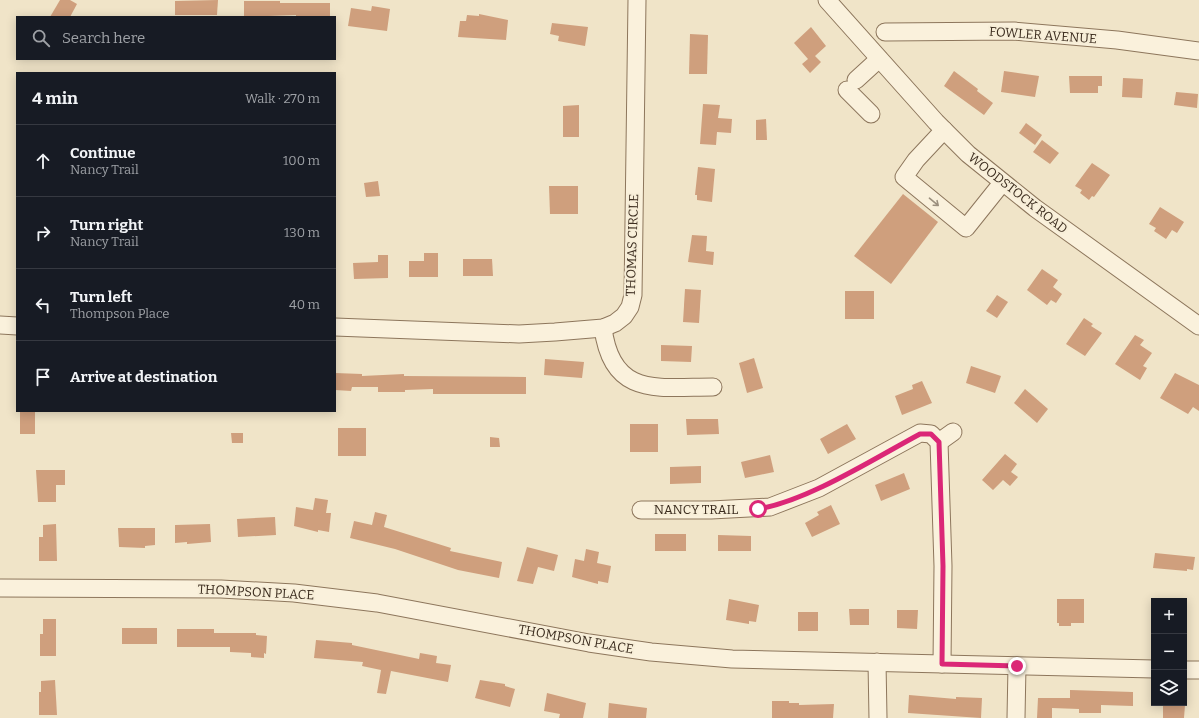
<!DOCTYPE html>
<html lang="en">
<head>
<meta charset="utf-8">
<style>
  :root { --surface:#171b24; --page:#20242c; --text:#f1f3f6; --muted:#9ea1a6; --line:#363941 }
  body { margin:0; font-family:Bitter,serif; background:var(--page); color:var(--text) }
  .controls { position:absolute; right:12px; bottom:12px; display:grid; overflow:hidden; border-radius:0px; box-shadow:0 2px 10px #0003 }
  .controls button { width:36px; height:36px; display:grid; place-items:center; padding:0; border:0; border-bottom:1px solid var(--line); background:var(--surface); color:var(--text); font:20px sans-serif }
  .stop { position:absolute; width:12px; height:12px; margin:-9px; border:3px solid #db2777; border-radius:50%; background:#fff }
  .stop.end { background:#db2777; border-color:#fff; box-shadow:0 1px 4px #0008 }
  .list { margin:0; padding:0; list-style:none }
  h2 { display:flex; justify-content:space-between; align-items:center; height:52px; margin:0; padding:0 16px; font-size:17px }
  h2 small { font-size:13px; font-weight:400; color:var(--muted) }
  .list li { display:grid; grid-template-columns:26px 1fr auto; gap:12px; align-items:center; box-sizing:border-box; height:72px; padding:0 16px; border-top:1px solid var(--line) }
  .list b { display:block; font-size:15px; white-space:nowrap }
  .list p { margin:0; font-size:13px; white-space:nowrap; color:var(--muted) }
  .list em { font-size:13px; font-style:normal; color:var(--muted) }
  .icon { flex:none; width:22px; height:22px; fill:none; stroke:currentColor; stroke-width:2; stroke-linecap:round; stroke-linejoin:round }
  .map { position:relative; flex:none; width:1199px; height:718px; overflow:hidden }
  .search { position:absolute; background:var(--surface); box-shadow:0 2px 10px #0003; left:16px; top:16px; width:320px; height:44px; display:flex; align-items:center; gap:10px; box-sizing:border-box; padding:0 14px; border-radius:0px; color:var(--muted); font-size:15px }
  .panel { position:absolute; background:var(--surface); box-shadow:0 2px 10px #0003; left:16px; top:72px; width:320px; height:340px; border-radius:0px }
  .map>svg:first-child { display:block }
  .building { fill:#cf9f7d }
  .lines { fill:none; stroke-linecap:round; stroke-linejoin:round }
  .minor-casing { stroke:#8d765c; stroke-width:19 }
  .minor { stroke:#faf1dc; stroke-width:17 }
  .oneway { stroke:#9c907e }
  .route { stroke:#db2777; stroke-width:5 }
  .labels { text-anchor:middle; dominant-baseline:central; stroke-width:4; stroke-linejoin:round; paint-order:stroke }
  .street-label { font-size:13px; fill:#3d2e20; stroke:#f7eed8 }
</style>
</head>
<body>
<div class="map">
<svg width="1199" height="718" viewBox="0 0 1199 718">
  <rect width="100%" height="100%" fill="#f0e4c8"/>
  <g class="building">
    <polygon points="60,0 70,0 77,4 70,17 50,17"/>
    <polygon points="218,0 217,15 175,15 175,1"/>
    <polygon points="244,1 280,1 280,3 330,3 330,17 296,17 296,15 244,17"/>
    <polygon points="372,6 390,9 387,31 348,26 351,8 371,11"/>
    <polygon points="479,14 508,20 506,40 458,37 460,21 466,21 467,15 479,16"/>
    <polygon points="552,23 588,27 585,46 558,41 559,36 550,34"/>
    <polygon points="811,27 826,46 815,56 821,62 810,73 802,64 808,59 794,43"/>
    <polygon points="690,34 708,35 707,74 689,74"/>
    <polygon points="954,71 978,89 977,91 993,103 984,115 944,86"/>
    <polygon points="1004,71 1039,76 1035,97 1001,92"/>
    <polygon points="1069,76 1102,76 1102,86 1098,86 1098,93 1070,93"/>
    <polygon points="1123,78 1143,79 1142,98 1122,97"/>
    <polygon points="1176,92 1198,94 1197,108 1174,105"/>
    <polygon points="703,104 720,105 718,118 732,119 731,133 717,132 716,145 700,144"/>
    <polygon points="579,105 579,137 563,137 563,106"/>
    <polygon points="766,119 767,140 756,140 756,120"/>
    <polygon points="1026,123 1042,135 1035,145 1019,133"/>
    <polygon points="1042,140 1059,153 1050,164 1033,152"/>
    <polygon points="1092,163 1110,175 1094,197 1092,196 1089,200 1080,193 1082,190 1075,186"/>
    <polygon points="698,167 715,169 712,202 697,200 697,195 695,195"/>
    <polygon points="378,181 380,196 366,197 364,183"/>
    <polygon points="549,186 578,186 578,214 550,214"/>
    <polygon points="903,194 938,222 891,284 854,256"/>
    <polygon points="1160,207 1184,222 1177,233 1172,230 1166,239 1154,231 1156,228 1149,224"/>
    <polygon points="692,235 707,236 706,251 714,252 713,265 688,262"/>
    <polygon points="424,253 438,253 438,277 409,277 409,261 424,261"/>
    <polygon points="378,255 388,255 388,278 354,279 353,263 378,262"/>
    <polygon points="463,259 492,259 493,276 463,276"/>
    <polygon points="1042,269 1058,280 1053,287 1062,294 1056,303 1051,300 1047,305 1027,290"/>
    <polygon points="685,289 701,290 699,323 683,322"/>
    <rect x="845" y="291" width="29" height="28"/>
    <polygon points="997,295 1008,302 997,318 986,311"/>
    <polygon points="1084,318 1093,324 1091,326 1102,333 1085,356 1066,344"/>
    <polygon points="1135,335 1144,340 1140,345 1152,353 1143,366 1147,368 1140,380 1115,364"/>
    <polygon points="661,345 692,346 691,362 661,361"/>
    <polygon points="754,358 763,388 747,393 739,363"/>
    <polygon points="545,359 584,362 582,378 544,375"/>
    <polygon points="971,366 1001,376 995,393 966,383"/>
    <polygon points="335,373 362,374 362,376 404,374 404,376 526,377 526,394 433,394 433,389 405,390 405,392 378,392 378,387 352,387 351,391 335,390"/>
    <polygon points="1175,373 1199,385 1199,411 1193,407 1188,414 1160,398"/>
    <polygon points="922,381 932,403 902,415 895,396 913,389 912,385"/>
    <polygon points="1025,389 1048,409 1037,423 1014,403"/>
    <rect x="20" y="411" width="15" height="23"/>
    <polygon points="686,419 718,419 719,434 687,435"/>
    <rect x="630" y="424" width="28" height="28"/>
    <polygon points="847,424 856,439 828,454 820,439"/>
    <rect x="338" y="428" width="28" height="28"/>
    <polygon points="231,433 243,433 243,443 232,443"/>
    <polygon points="490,437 499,438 500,447 490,447"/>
    <polygon points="1005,454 1017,464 1011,472 1018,477 1010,486 1003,480 993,490 982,480"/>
    <polygon points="770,455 774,472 745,478 741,462"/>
    <polygon points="701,466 701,483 670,484 670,467"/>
    <polygon points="36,470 65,470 65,485 56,485 56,502 38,502"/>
    <polygon points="904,473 910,489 881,501 875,485"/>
    <polygon points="315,498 328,500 326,513 331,513 329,532 318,530 318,532 294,526 296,507 313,510"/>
    <polygon points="831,505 840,524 812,537 805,523 819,515 817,512"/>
    <polygon points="375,512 387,515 384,527 451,548 450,551 502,562 499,578 458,570 395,549 350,538 354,521 372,525"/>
    <polygon points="275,517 276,535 238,537 237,519"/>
    <polygon points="56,524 57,561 39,561 39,537 43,537 43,525"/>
    <polygon points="210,524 211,542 187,544 187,542 175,543 175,525"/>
    <polygon points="118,528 155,528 155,545 145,546 145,548 119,547"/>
    <rect x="655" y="534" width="31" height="17"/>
    <polygon points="718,535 751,536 751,551 718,551"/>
    <polygon points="527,547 558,555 554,571 538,567 533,584 517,581"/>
    <polygon points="586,549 599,552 597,563 611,566 608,583 598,581 598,584 572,577 575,559 584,561"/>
    <polygon points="1155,553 1195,557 1193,570 1187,569 1187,571 1153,568"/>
    <polygon points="729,599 759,605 756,622 749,621 749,624 726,620"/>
    <polygon points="1057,599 1084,599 1084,623 1071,623 1071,626 1059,626 1059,623 1057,623"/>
    <polygon points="849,609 869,609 869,625 850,625"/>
    <polygon points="897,610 918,610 917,629 897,628"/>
    <rect x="798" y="612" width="20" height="19"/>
    <polygon points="43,619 56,619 56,656 40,656 40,634 43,634"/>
    <rect x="122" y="628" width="35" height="16"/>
    <polygon points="177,629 214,629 214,633 256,633 256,635 267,636 266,654 264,653 264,658 251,657 251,653 230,652 230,647 177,647"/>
    <polygon points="316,640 352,643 352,645 419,659 420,653 437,656 436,663 451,665 448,682 391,671 386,694 377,693 381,670 362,666 363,662 314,658"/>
    <polygon points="55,680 57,715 39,715 39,692 41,692 41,681"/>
    <polygon points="480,680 505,684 505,686 515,689 510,707 475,698"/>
    <polygon points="1070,690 1133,692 1133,706 1101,705 1101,713 1079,713 1079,709 1052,708 1052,718 1037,718 1038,698 1070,698"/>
    <polygon points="547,693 586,703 583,718 559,718 560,714 544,711"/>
    <polygon points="909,695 956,699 956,697 982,698 981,718 908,713"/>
    <polygon points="772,701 789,701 789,703 799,703 799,705 834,704 833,718 772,718"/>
    <polygon points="609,703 647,708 646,718 608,718"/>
    <polygon points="1163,704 1185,705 1184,718 1163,718"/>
  </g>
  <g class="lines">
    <g class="minor-casing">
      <g id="minor">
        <polyline points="827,0 936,122 968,154 1035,208 1199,326"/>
        <polyline points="885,32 1014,31 1117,40 1199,51"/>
        <polyline points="856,80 879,59"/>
        <polyline points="847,90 871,114"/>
        <polyline points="944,130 916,160 904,177 966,228 1002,183"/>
        <polyline points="0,325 17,326"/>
        <polyline points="335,327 519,334 555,332 603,328 615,323 624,316 630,307 633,295 637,0"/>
        <path d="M603,328C612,398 658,387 713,387"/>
        <polyline points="939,442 953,432"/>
        <polyline points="641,510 711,510 770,507 819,488 920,433 931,434 939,442 943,566 942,664"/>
        <polyline points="0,588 221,589 294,593 377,603 589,643 651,652 732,659 1154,669"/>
        <polyline points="877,662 878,718"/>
        <polyline points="1184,670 1199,670"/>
        <polyline points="1016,718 1017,666"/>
      </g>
    </g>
    <use href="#minor" class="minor"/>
  </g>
  <defs><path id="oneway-shaft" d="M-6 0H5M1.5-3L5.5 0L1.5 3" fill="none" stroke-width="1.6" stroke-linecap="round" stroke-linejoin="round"/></defs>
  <use class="oneway" href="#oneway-shaft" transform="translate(934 202) rotate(40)"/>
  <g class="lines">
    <path class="route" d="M758,509C808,501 875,458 920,434H931L939,442L943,566L942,664L1017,666"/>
  </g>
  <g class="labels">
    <g class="street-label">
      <text transform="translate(1043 35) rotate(4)">FOWLER AVENUE</text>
      <text transform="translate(1018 193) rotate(38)">WOODSTOCK ROAD</text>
      <text transform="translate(632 245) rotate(-88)">THOMAS CIRCLE</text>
      <text x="696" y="509">NANCY TRAIL</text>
      <text transform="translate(256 592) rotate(3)">THOMPSON PLACE</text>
      <text transform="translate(576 639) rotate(10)">THOMPSON PLACE</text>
    </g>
  </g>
</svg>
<div class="controls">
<button>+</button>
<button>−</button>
<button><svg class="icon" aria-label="layers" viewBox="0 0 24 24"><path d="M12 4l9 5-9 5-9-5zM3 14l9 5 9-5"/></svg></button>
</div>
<div class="stop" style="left:758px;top:509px"></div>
<div class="stop end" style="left:1017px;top:666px"></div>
<div class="search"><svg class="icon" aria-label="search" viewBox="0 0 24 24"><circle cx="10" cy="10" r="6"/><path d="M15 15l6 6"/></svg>Search here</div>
<section class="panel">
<h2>4 min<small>Walk · 270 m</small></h2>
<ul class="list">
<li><svg class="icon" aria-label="ahead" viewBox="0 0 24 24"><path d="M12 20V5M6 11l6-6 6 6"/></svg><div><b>Continue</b><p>Nancy Trail</p></div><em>100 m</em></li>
<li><svg class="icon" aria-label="right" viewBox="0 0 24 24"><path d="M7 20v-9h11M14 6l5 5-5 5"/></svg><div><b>Turn right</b><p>Nancy Trail</p></div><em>130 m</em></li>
<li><svg class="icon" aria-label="left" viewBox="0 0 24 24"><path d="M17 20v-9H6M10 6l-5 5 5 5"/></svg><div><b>Turn left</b><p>Thompson Place</p></div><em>40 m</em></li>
<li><svg class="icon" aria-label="arrive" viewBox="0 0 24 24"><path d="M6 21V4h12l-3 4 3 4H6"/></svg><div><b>Arrive at destination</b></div></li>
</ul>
</section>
</div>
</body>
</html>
